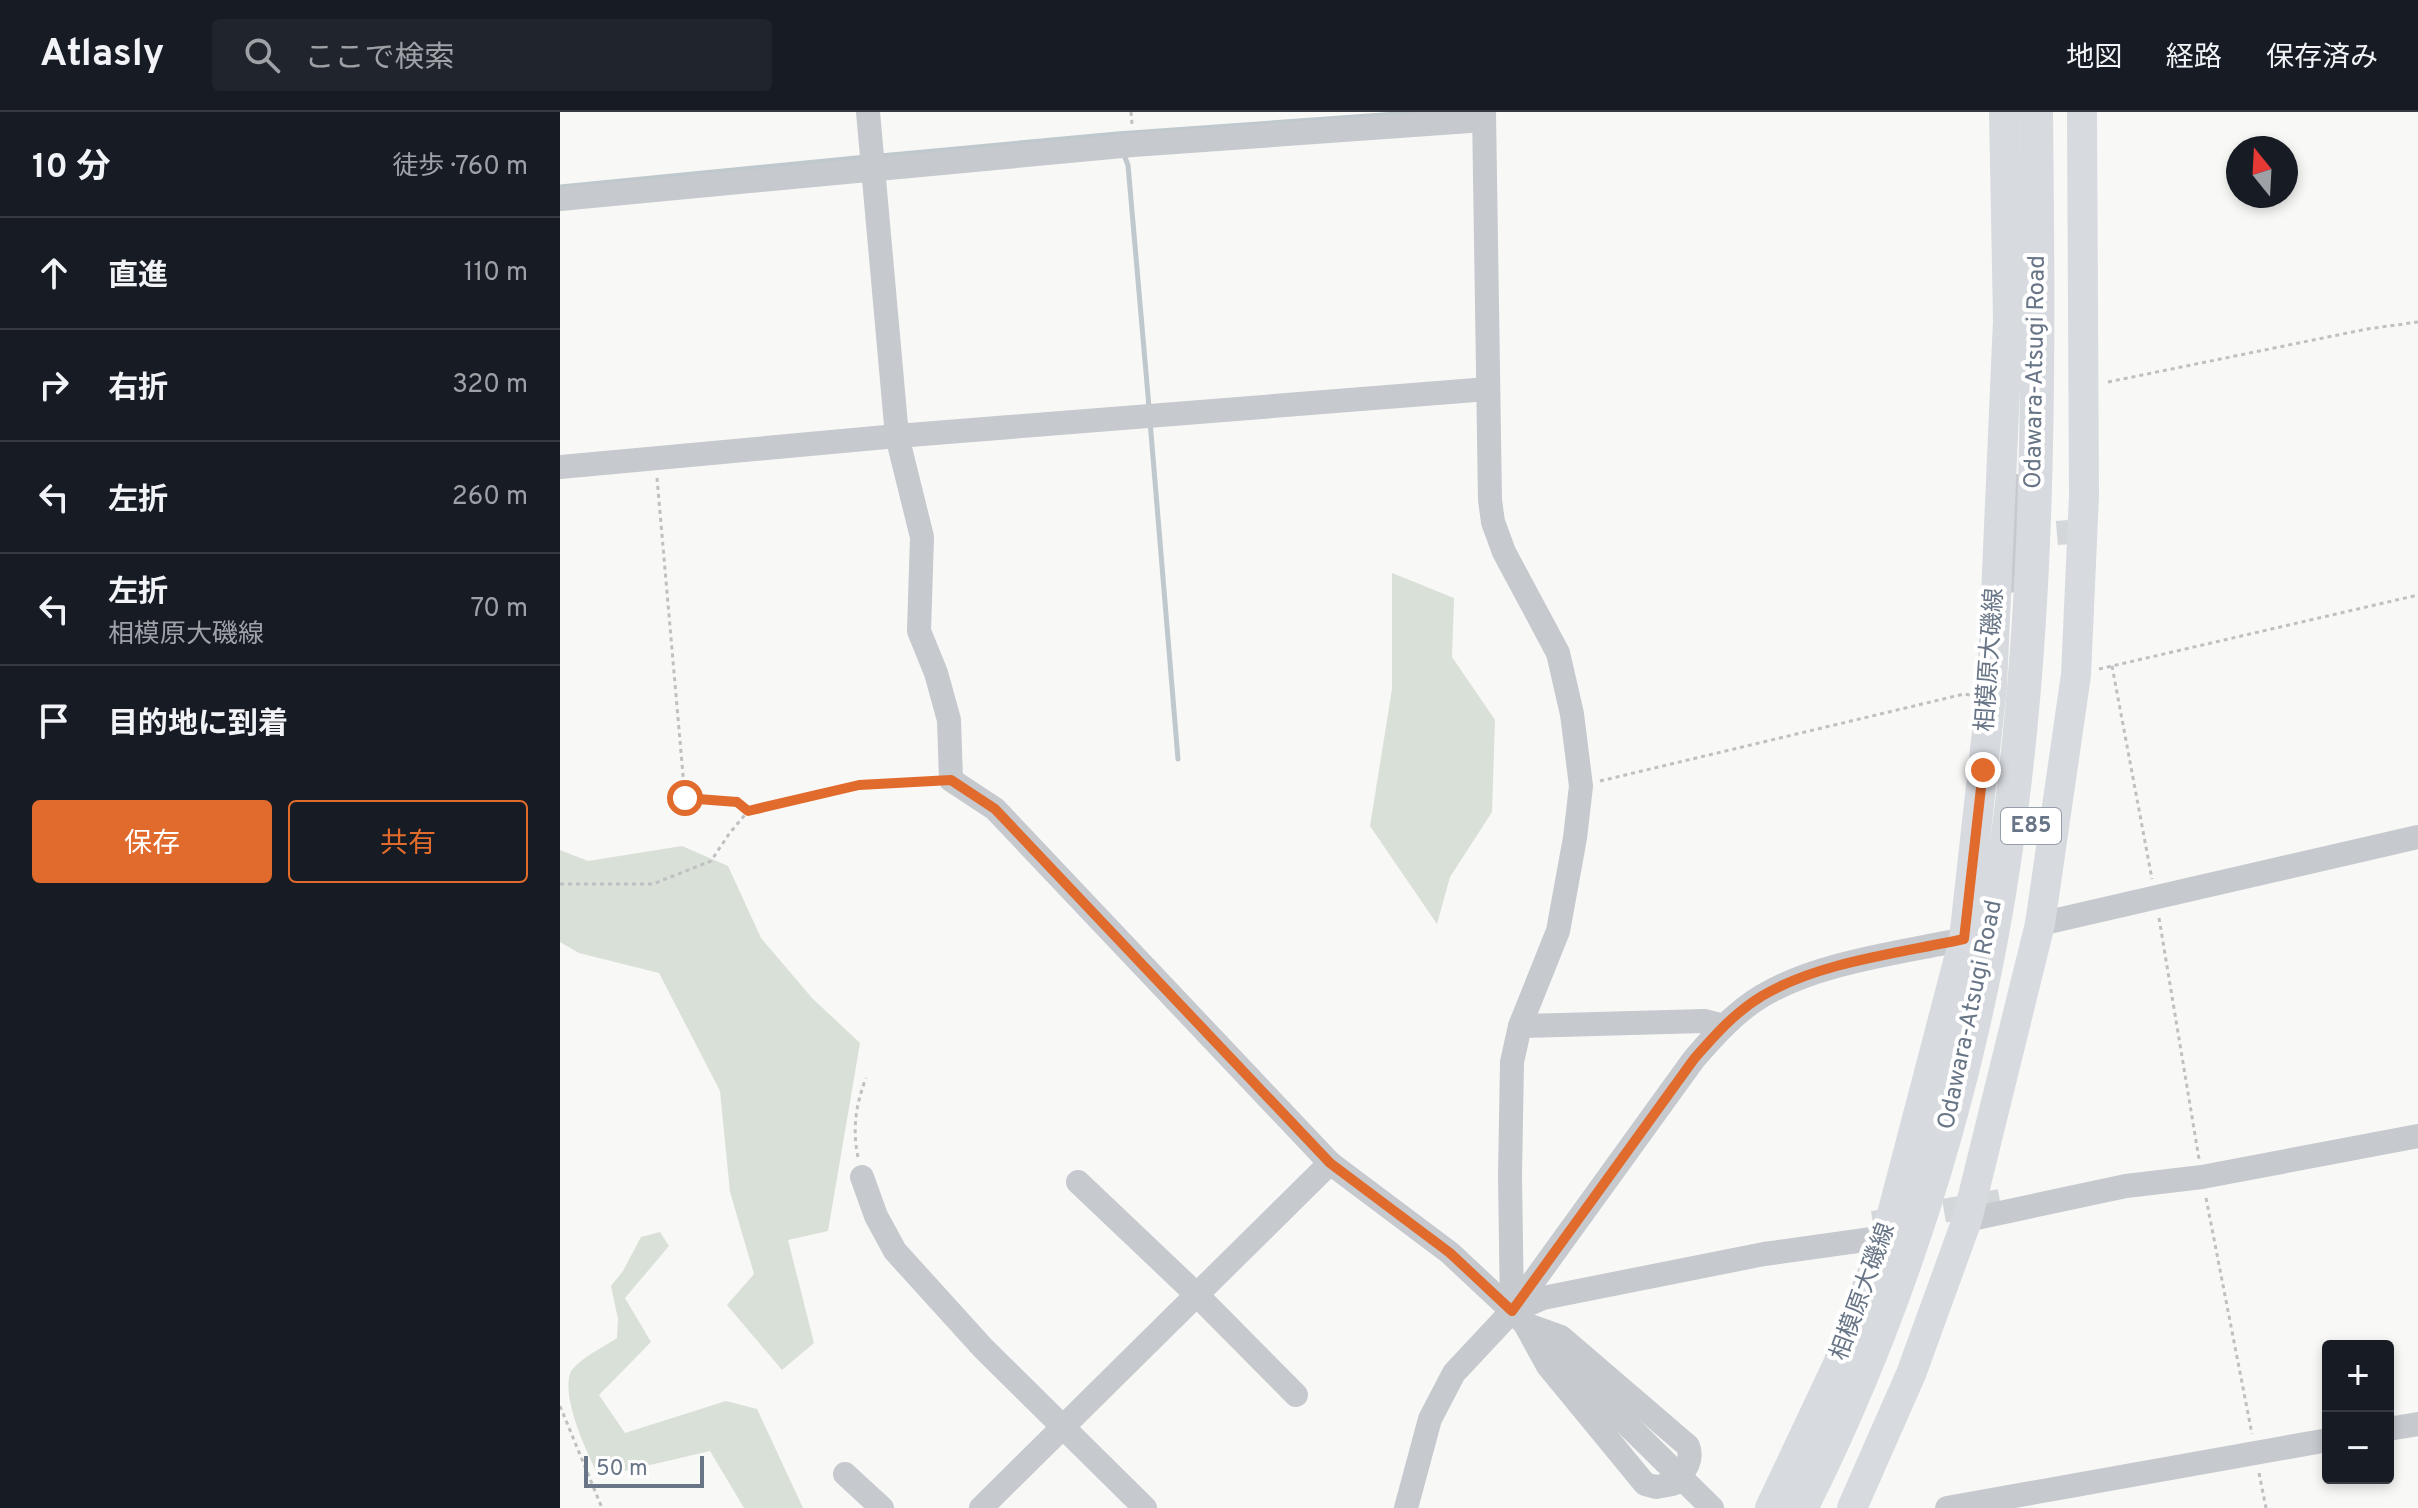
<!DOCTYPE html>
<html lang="ja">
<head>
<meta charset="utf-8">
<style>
  :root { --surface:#171b24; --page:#20242c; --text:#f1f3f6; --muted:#9ea1a6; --line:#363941; --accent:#e16b2d }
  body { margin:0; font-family:Overpass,"Noto Sans JP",sans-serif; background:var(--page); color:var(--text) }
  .controls { position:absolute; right:24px; bottom:24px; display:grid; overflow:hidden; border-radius:8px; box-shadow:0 4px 12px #0003 }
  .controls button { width:72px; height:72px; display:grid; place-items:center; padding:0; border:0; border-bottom:2px solid var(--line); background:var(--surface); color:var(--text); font:40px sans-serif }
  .compass { position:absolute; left:1666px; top:24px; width:72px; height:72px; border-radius:50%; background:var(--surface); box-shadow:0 4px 12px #0003; rotate:342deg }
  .scale { position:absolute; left:24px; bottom:20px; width:120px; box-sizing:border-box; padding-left:8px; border:4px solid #687586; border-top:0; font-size:22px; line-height:28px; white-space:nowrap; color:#687586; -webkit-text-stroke:6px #fff; paint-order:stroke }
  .stop { position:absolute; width:24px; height:24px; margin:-18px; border:6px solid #e16b2d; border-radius:50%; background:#fff }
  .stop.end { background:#e16b2d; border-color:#fff; box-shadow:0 2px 8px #0008 }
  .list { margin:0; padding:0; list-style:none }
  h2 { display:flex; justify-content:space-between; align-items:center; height:104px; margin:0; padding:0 32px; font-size:34px }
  h2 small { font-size:26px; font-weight:400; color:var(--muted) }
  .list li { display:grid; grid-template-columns:52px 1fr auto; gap:24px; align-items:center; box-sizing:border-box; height:112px; padding:0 32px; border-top:2px solid var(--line) }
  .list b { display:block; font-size:30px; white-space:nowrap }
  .list p { margin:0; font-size:26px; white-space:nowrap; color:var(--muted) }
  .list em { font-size:26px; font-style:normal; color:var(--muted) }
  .actions { display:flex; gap:16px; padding:24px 32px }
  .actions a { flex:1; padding:18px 0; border:2px solid var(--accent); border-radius:8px; text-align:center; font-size:28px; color:var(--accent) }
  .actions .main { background:var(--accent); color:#fff }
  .icon { flex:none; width:44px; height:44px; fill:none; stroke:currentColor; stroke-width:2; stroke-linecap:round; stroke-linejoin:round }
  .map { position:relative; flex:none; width:1858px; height:1396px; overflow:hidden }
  header { display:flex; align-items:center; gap:48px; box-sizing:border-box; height:112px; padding:0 40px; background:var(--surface); border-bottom:2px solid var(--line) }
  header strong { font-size:38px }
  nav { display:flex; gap:44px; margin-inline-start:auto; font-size:28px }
  .search { width:560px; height:72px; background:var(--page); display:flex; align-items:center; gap:20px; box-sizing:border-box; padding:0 28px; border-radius:8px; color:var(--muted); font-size:30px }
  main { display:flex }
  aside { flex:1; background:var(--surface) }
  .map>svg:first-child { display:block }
  .green { fill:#d9e0d7 }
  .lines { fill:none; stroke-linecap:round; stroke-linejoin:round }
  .stream { stroke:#bfc8cd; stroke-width:5 }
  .minor-tunnel { stroke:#d4d7da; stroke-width:24; stroke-dasharray:24 12; stroke-linecap:butt }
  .path { stroke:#bec0c2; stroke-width:3; stroke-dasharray:4 4; stroke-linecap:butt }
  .minor { stroke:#c6c9cd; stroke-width:24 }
  .major { stroke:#d7dadf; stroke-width:30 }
  .highway { stroke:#d7dadf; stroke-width:34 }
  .route { stroke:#e16b2d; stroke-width:10 }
  .labels { text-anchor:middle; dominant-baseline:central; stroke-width:8; stroke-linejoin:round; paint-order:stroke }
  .shield { fill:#fff; stroke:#959eaa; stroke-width:2 }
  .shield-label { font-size:22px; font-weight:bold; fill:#687586 }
  .street-label { font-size:24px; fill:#687586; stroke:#fff }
</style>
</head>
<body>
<header>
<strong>Atlasly</strong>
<div class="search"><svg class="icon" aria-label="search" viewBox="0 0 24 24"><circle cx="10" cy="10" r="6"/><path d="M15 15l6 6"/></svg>ここで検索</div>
<nav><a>地図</a><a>経路</a><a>保存済み</a></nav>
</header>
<main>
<aside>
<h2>10 分<small>徒歩 · 760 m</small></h2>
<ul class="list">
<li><svg class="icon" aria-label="ahead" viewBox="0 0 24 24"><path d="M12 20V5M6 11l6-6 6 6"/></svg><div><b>直進</b></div><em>110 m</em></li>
<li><svg class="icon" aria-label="right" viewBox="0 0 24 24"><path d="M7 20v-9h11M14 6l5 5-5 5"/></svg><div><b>右折</b></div><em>320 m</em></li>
<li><svg class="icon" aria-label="left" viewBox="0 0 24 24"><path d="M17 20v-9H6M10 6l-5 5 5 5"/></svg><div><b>左折</b></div><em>260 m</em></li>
<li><svg class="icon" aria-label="left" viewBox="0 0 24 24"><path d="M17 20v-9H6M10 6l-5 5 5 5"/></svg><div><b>左折</b><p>相模原大磯線</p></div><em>70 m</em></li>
<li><svg class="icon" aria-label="arrive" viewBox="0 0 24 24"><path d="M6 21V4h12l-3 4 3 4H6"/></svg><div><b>目的地に到着</b></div></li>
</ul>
<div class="actions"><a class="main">保存</a><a>共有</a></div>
</aside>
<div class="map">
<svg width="1858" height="1396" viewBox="0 0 1858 1396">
  <rect width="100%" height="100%" fill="#f8f8f6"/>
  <g class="green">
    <polygon points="832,461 894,486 892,545 935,608 932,700 890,765 877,812 810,714 832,577"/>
    <polygon points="122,734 168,754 201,826 252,886 300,931 268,1119 228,1128 254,1231 222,1258 167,1193 194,1162 170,1080 160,979 99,861 19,841 0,830 0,738 28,749"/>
    <path d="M100,1120L109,1134L65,1186L91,1230L39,1283L65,1321L166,1289L197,1297L243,1396H184L150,1339L39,1365C27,1341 0,1284 11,1259C22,1245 42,1236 57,1226L58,1207L51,1174L63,1159L81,1125Z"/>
  </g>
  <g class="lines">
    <g class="stream">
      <polyline points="564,43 568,53 589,295"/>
      <polyline points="320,44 557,22 864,0"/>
      <polyline points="0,75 306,45"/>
      <polyline points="590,309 618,647"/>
    </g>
    <g class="minor-tunnel">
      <polyline points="1461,424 1509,420"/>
      <polyline points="1313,1111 1440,1089"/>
    </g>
    <g class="path">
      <polyline points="571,0 572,12"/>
      <polyline points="1548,270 1807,217 1858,210"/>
      <polyline points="97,366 125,686 177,690 188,699"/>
      <polyline points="1552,554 1592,767"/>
      <polyline points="1539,557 1858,483"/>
      <polyline points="1040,669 1404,582 1410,583"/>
      <polyline points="0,772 93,772 151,749 169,722 188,699 299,673 371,669"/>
      <polyline points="1599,806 1639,1047"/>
      <path d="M298,1045C292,1017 296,992 306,966"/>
      <polyline points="1646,1086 1692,1322"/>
      <polyline points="0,1294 42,1396"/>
      <polyline points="1699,1361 1706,1396"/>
    </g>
    <g class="minor">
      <polyline points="308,0 337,324 362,425 359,519 376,561 389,608 391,668 435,697 770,1051 890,1141 952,1199"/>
      <polyline points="924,0 930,388 933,410 944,440 998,541 1012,602 1021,674 1015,726 998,819 960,914 952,950 950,1064 952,1199"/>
      <polyline points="0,87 573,33 924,8"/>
      <polyline points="0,355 337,324 928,277"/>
      <polyline points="1450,469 1455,374"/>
      <polyline points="1480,812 1858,725"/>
      <polyline points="960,914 1144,909 1164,914"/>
      <polyline points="302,1065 316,1104 335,1139 423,1236 585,1396"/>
      <polyline points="518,1070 637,1183 736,1283"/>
      <polyline points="1407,1108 1566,1074 1642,1065 1858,1024"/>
      <path d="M952,1199L1134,947C1154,924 1175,900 1202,884C1259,850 1340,841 1404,827"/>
      <polyline points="953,1199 983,1186 1204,1142 1326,1125"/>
      <path d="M965,1212L1001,1225L1128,1334C1134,1350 1123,1360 1113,1372L1096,1375L1085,1372L988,1254Z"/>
      <polyline points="1828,1317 1858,1312"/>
      <polyline points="285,1362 322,1396"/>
      <polyline points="421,1396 770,1051"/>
      <polyline points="846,1396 870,1307 894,1261 952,1199 1152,1396"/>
      <polyline points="1387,1396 1768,1328"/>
    </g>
    <g class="major">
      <polyline points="1210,1396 1278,1252 1326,1125 1404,827 1432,575 1448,208 1444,0"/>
      <polyline points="1292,1396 1351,1262 1407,1108 1480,812 1516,563 1524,384 1522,0"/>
    </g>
    <path class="highway" d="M1241,1396C1327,1225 1388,1041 1426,853C1482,574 1479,283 1476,0"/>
  </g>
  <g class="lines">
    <path class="route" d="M125,686L177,690L188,699L299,673L391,668L435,697L770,1051L890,1141L952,1199L1134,947C1154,924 1175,900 1202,884C1259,850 1340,841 1404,827L1423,658"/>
  </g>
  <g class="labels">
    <rect class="shield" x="1441" y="696" width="60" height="36" rx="6"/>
    <g class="shield-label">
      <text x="1471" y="714">E85</text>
    </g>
    <g class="street-label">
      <text transform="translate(1476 260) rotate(-89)">Odawara-Atsugi Road</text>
      <text transform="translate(1431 548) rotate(-86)">相模原大磯線</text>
      <text transform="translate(1411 903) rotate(-78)">Odawara-Atsugi Road</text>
      <text transform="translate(1304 1180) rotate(-70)">相模原大磯線</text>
    </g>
  </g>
</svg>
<div class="controls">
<button>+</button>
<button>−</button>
</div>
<svg class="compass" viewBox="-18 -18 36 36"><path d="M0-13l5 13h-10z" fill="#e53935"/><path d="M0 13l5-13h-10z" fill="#9ea1a6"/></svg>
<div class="scale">50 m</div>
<div class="stop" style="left:125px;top:686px"></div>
<div class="stop end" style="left:1423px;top:658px"></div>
</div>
</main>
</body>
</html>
